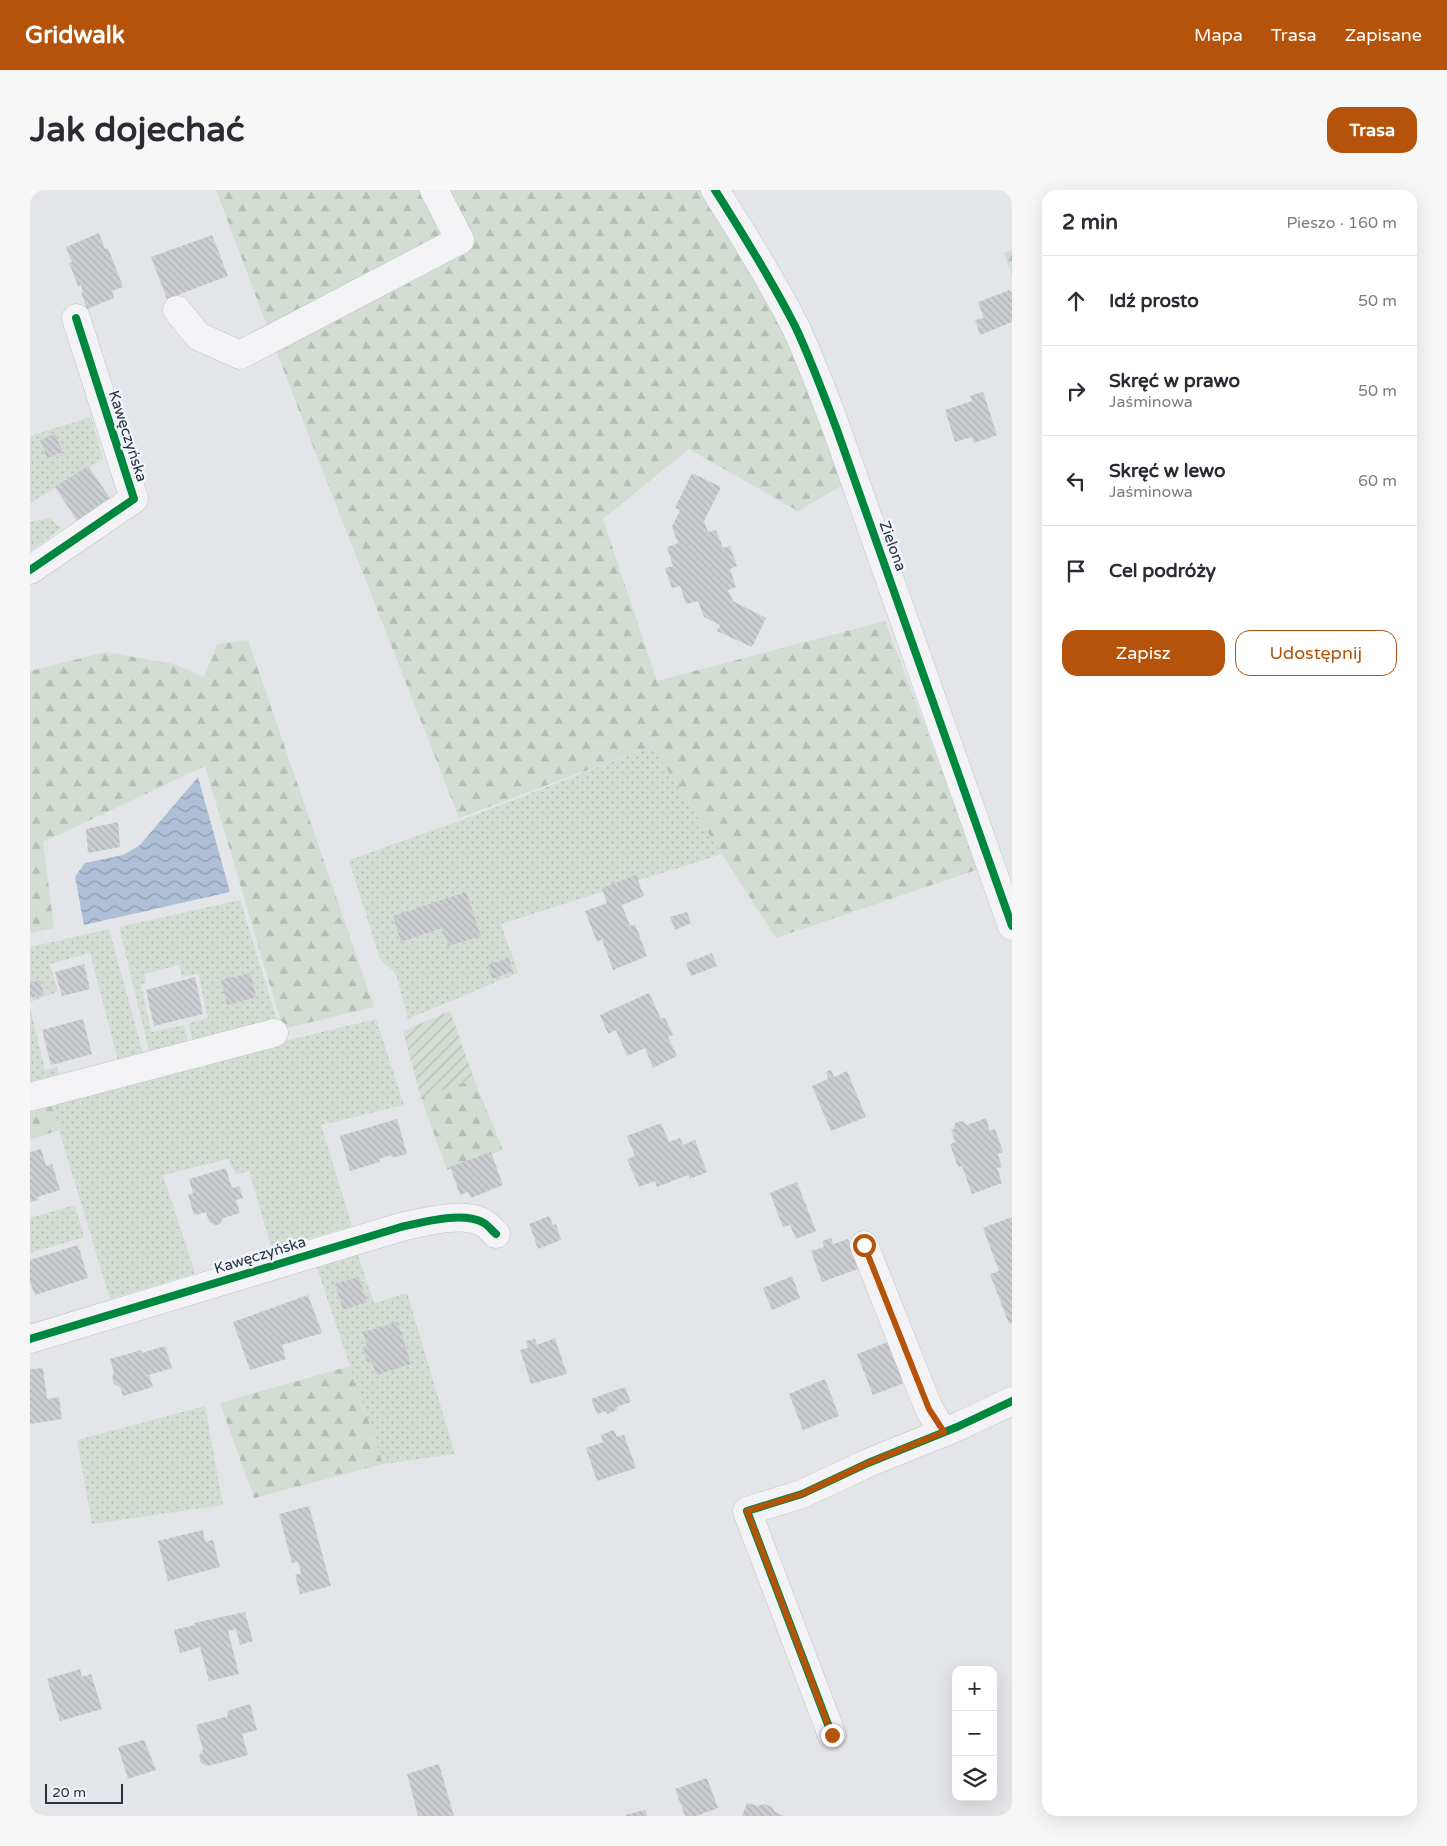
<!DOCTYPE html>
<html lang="pl">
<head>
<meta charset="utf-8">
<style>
  :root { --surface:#fff; --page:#f7f7f7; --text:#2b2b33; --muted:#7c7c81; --line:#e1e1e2; --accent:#b45309 }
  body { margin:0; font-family:"Varela Round",sans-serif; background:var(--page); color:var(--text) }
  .controls { position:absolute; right:15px; bottom:15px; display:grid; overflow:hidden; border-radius:10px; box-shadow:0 5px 20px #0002 }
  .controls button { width:45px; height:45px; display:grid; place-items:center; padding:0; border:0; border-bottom:1px solid var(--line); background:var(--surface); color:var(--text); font:25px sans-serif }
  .scale { position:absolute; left:15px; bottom:12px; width:78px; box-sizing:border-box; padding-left:5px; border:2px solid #273144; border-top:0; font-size:14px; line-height:18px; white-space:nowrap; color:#273144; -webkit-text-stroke:4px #f1f4f8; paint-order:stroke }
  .stop { position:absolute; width:15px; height:15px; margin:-11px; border:4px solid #b45309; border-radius:50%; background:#fff }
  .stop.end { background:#b45309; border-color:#fff; box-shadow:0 1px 5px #0008 }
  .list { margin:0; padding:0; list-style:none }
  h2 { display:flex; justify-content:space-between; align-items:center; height:65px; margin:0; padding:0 20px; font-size:21px }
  h2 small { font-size:16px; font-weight:400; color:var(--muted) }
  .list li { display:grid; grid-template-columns:32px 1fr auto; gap:15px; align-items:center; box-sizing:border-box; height:90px; padding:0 20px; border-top:1px solid var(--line) }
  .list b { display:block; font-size:19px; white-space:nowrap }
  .list p { margin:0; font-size:16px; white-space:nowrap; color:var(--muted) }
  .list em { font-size:16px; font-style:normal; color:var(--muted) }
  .actions { display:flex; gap:10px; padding:15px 20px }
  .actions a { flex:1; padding:11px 0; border:1px solid var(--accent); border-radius:15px; text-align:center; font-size:18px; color:var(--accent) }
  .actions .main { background:var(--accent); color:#fff }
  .icon { flex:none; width:28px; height:28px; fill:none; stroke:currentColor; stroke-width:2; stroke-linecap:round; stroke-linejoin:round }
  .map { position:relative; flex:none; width:982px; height:1626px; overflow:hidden; border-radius:15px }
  header { display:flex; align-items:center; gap:30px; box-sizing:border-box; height:70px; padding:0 25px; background:var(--accent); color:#fff }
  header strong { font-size:24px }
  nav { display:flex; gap:28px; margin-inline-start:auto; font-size:18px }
  .intro { display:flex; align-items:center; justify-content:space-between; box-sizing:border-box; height:120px; padding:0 30px }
  h1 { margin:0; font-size:35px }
  .button { padding:12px 22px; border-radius:15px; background:var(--accent); color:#fff; font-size:18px; font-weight:700 }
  main { display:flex; gap:30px; padding:0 30px }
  aside { flex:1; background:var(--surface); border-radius:15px; box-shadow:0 5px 20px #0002 }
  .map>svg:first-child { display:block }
  .grass { fill:url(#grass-dots) }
  .forest { fill:url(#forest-firs) }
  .garden { fill:url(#garden-furrows) }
  .water { fill:url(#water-waves) }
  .building { fill:url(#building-back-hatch) }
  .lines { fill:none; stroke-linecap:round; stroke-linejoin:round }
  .minor-casing { stroke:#c1c3c7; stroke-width:29 }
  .minor { stroke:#f3f3f5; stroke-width:28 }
  .cycleway-casing { stroke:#f1f4f8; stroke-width:11 }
  .cycleway { stroke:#00873e; stroke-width:8 }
  .route { stroke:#b45309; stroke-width:6 }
  .labels { text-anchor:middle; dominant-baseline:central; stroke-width:5; stroke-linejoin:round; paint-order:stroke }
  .street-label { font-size:15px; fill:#273144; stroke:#f1f4f8 }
</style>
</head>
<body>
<header>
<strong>Gridwalk</strong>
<nav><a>Mapa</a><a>Trasa</a><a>Zapisane</a></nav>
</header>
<div class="intro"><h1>Jak dojechać</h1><a class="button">Trasa</a></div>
<main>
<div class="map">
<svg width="982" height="1626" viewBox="0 0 982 1626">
  <defs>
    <pattern id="grass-dots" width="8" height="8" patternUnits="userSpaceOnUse" patternTransform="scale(1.25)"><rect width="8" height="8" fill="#d3ddd3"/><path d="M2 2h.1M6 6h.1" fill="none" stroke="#b5beb6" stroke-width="1.8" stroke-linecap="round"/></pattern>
    <pattern id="forest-firs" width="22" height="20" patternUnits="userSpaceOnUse" patternTransform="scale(1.25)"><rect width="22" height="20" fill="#d3ddd3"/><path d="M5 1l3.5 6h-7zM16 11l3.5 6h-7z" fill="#b5beb6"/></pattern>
    <pattern id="garden-furrows" width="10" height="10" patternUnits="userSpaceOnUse" patternTransform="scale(1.25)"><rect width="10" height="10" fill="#d3ddd3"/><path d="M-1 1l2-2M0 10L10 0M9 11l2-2" fill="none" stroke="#b5beb6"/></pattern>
    <pattern id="water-waves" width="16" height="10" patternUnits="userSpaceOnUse" patternTransform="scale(1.25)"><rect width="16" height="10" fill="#afc0d6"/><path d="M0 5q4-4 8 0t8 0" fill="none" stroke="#8e9daf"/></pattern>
    <pattern id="building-back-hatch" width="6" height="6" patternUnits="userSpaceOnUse" patternTransform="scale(1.25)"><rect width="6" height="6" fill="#cccdd1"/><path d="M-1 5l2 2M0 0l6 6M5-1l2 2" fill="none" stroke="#afb0b5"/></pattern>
  </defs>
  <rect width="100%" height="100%" fill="#e3e5e9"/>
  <g class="grass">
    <polygon points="61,227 73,269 0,313 0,246"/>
    <polygon points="20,328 31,339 0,361 0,332"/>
    <polygon points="622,556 692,664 471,734 488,783 378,829 366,784 350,769 319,670 432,630"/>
    <polygon points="210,710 247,830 163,853 159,833 178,828 168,784 152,787 149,775 114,784 116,793 111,794 121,842 154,835 158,853 120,864 89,737"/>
    <polygon points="79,739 113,863 88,870 60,763 20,774 28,802 0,812 0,757"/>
    <polygon points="0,817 15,880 27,877 29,884 0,892"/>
    <polygon points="346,829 374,915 291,935 322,1036 242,1059 219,981 206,984 198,969 133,985 165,1083 80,1109 21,914 185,868"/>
    <polygon points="45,1015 54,1047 0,1063 0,1028"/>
    <polygon points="325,1057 344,1113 377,1103 425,1264 353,1274 284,1069"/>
    <polygon points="175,1216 193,1315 62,1334 47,1250"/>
  </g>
  <g class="forest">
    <polygon points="186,0 674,0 762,145 815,294 768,321 659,259 573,329 627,491 855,431 949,679 746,748 622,556 429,628 266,213"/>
    <polygon points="982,60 982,86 974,63"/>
    <polygon points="218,450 344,817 253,839 175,576 13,652 24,738 0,743 0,481 76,462 144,474 174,487 187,454"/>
    <polygon points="444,889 473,960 417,980 391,908"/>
    <polygon points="21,914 29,940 0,950 0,921"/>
    <polygon points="320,1176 353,1274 224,1308 190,1213"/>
  </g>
  <polygon class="garden" points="420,821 444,889 391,908 373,841"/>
  <polygon class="water" points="168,587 200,702 54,735 45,687 55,673 93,665 110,655"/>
  <g class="building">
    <polygon points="69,43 75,59 78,58 93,97 82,101 84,108 57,119 51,102 53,102 51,95 48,96 39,73 42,72 36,57"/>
    <polygon points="182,45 198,86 137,109 121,67"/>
    <polygon points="980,100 982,104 982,132 950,145 945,130 954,128 948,112"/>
    <polygon points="953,202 967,245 944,253 942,247 925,252 915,220 942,211 940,206"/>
    <polygon points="25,244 33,262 17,268 10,250"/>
    <polygon points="58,276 80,308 47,331 25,297"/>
    <polygon points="662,283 691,297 674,331 678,342 686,340 693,358 700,356 707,376 700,379 706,397 698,400 703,411 736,428 722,457 687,441 690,435 674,427 668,411 656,414 650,396 642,398 635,378 643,376 637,357 648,353 642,337 650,320 645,318"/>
    <polygon points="88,632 90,657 58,663 56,639"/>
    <polygon points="606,685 614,706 592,715 600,736 605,734 617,766 583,780 572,749 567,752 555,721 577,713 572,698"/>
    <polygon points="436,702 451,746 418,756 412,738 371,752 363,726"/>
    <polygon points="657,722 661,733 645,740 640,727"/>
    <polygon points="682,763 687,776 661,786 656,773"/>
    <polygon points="479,768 483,781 462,789 458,775"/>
    <polygon points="54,774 60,799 32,806 25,782"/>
    <polygon points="220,783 226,807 197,815 191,790"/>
    <polygon points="165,787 173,824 124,836 116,800"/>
    <polygon points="10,790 14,805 0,808 0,793"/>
    <polygon points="619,803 631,829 635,828 643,845 638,847 647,866 623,878 615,858 597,866 586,840 578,844 570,825"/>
    <polygon points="53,829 62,864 21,875 12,840"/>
    <polygon points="801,880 804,887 817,881 836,927 801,941 782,896 798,889 796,882"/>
    <polygon points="956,928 960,941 965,939 973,962 968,964 972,977 967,978 972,993 942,1004 932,976 928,977 920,954 925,952 921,939 924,939 925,933 932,931 937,935"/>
    <polygon points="367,929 377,964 362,968 361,965 349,969 350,972 320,981 310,946"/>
    <polygon points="631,933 639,952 650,948 653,955 665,950 677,982 660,989 658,985 627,997 625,991 609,997 597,969 605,966 597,946"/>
    <polygon points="11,959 16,976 22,974 30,1000 7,1007 8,1010 0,1012 0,962"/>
    <polygon points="461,962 473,995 441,1008 438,1002 430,1005 420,977"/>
    <polygon points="196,978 202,998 209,996 213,1008 206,1010 210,1023 193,1028 190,1034 185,1035 179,1032 176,1022 164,1025 158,1005 163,1003 159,989"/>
    <polygon points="767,992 786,1041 766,1049 760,1035 753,1037 740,1003"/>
    <polygon points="519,1026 523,1035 526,1034 531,1050 508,1059 499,1034"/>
    <polygon points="982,1027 982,1133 979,1134 960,1084 969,1081 953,1038"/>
    <polygon points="801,1048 803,1054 818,1049 828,1079 792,1092 781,1061 794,1057 792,1051"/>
    <polygon points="48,1055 58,1088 5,1105 0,1092 0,1070"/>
    <polygon points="762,1086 770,1108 742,1120 733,1098"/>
    <polygon points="329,1087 337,1112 313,1120 305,1094"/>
    <polygon points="278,1105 292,1143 252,1155 256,1169 220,1180 203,1132"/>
    <polygon points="368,1132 381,1174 346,1185 342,1171 337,1172 333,1157 337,1156 333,1142"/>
    <polygon points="525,1148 537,1184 501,1194 490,1160 498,1158 496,1151 505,1149 507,1155"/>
    <polygon points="858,1152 874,1193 843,1205 827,1164"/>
    <polygon points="135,1156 142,1178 119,1185 123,1197 93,1206 90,1197 84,1194 82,1188 84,1182 80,1169 111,1160 112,1163"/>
    <polygon points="13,1178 17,1209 29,1207 32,1229 0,1234 0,1179"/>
    <polygon points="795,1189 809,1226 773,1240 759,1204"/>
    <polygon points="595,1197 601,1212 586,1217 587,1220 577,1224 576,1221 567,1224 561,1209"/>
    <polygon points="584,1240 587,1247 594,1245 606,1278 567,1291 556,1258 573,1252 571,1245"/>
    <polygon points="279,1316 301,1396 270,1404 265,1385 271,1383 268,1372 262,1373 249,1324"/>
    <polygon points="173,1340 175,1352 183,1350 190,1377 138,1391 128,1351"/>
    <polygon points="215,1422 223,1451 210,1455 206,1439 198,1441 209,1484 179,1491 170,1457 150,1463 144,1440 165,1435 164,1433"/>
    <polygon points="50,1479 52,1487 61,1484 72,1519 30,1531 17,1489"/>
    <polygon points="220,1514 227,1540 212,1544 218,1565 178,1576 171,1573 169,1566 173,1560 166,1535 198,1526 197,1521"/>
    <polygon points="114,1550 126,1580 98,1589 88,1557"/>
    <polygon points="409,1574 424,1626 388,1626 377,1584"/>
    <polygon points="677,1588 688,1618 666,1626 655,1626 645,1599"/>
    <polygon points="717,1613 728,1616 734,1614 742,1617 745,1622 754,1626 712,1626"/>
    <polygon points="615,1620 617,1626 596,1626 595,1625"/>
  </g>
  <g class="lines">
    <g class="minor-casing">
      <g id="minor">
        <path d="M685,0C713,44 741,89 765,136C781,170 794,205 807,240L982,736"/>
        <polyline points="147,120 168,146 210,165 430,50 404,0"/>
        <polyline points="0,380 104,309 46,128"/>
        <polyline points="0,907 244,843"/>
        <polyline points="834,1055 899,1219 914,1243"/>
        <path d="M0,1149L371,1037C394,1032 433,1021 454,1033C458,1035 462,1041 466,1044"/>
        <polyline points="802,1545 717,1321 772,1304 838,1273 927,1237 982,1211"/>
      </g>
    </g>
    <use href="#minor" class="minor"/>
    <g class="cycleway-casing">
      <g id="cycleway">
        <path d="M685,0C713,44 741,89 765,136C781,170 794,205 807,240L982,736"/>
        <polyline points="0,380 104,309 46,128"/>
        <path d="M0,1149L371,1037C394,1032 433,1021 454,1033C458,1035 462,1041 466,1044"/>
        <polyline points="802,1545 717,1321 772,1304 838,1273 927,1237 982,1211"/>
      </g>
    </g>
    <use href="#cycleway" class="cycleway"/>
  </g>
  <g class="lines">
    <polyline class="route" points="802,1545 717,1321 772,1304 838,1273 914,1242 899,1219 834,1055"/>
  </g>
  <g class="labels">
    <g class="street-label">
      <text transform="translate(98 246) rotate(72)">Kawęczyńska</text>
      <text transform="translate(863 356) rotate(70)">Zielona</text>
      <text transform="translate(230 1065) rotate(-17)">Kawęczyńska</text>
    </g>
  </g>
</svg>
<div class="controls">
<button>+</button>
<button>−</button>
<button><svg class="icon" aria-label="layers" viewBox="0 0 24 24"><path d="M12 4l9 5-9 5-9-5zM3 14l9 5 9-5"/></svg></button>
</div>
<div class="scale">20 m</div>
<div class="stop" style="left:834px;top:1055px"></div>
<div class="stop end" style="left:802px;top:1545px"></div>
</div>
<aside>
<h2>2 min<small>Pieszo · 160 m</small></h2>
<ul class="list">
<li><svg class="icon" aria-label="ahead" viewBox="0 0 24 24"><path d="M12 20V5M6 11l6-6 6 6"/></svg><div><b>Idź prosto</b></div><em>50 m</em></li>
<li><svg class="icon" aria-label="right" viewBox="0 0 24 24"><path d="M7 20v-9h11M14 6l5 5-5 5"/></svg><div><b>Skręć w prawo</b><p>Jaśminowa</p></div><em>50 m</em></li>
<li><svg class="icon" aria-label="left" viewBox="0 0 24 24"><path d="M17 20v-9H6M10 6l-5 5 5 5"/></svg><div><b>Skręć w lewo</b><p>Jaśminowa</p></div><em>60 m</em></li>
<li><svg class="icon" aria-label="arrive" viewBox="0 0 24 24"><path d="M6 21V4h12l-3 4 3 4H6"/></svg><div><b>Cel podróży</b></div></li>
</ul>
<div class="actions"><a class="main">Zapisz</a><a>Udostępnij</a></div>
</aside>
</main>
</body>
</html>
